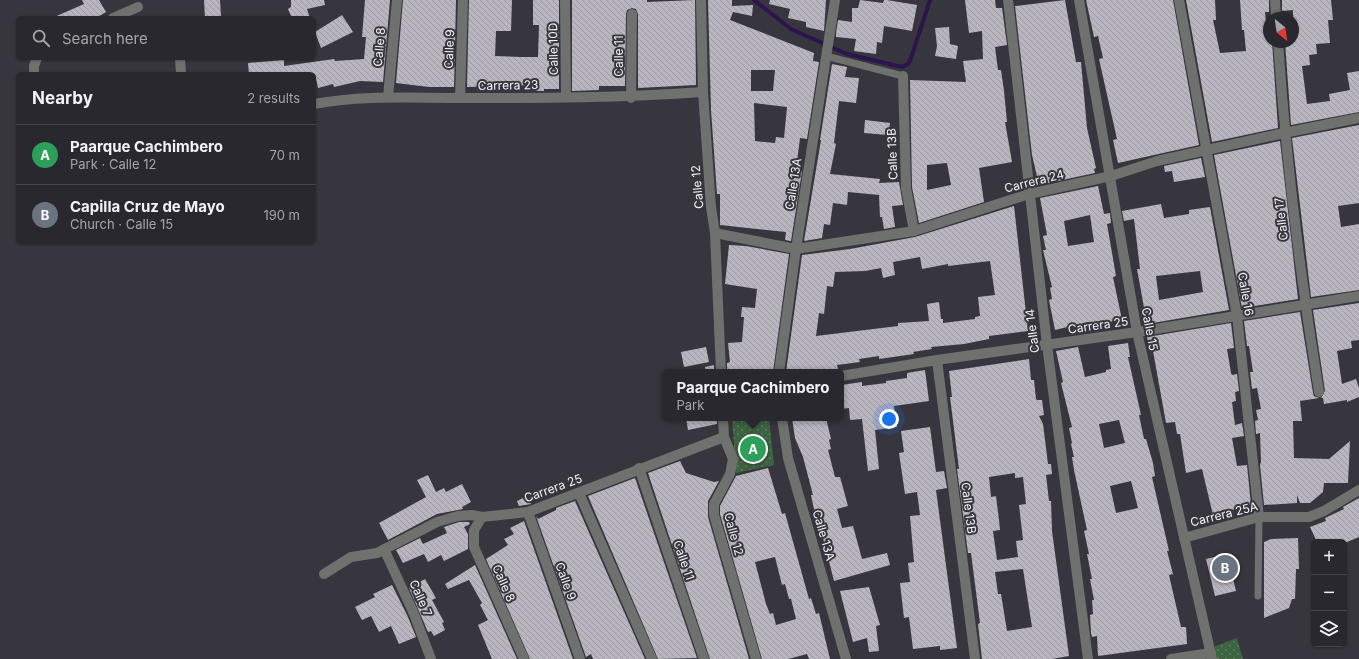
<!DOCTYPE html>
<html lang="en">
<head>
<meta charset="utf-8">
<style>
  :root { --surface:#29282e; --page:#313036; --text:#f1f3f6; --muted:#a5a6aa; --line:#45444a; --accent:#8c9099 }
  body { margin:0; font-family:Inter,sans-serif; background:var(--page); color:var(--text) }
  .controls { position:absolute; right:12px; bottom:12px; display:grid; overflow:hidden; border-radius:6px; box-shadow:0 1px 3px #0004 }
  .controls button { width:36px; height:36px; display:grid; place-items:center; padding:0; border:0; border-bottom:1px solid var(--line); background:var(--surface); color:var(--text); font:20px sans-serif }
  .compass { position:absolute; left:1263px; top:12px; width:36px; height:36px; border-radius:50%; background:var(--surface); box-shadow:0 1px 3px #0004; rotate:151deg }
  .you { position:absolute; left:889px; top:419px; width:14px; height:14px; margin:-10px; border:3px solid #fff; border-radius:50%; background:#1a73e8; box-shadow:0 0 0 6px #1a73e833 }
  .badge { display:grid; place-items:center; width:26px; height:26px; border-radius:50%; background:var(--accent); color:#fff; font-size:13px; font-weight:700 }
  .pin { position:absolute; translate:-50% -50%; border:2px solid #fff; box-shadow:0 1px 4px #0006 }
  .popup { position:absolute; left:662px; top:369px; width:182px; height:52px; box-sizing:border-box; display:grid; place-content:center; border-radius:6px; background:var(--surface); filter:drop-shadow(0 1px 3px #0005); font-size:13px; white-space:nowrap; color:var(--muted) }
  .popup b { font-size:15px; color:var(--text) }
  .popup::after { content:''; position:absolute; left:50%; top:100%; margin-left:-8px; border:8px solid transparent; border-top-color:var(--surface) }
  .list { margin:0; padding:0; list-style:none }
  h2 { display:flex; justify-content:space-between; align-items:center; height:52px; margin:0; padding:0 16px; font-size:17px }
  h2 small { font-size:13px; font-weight:400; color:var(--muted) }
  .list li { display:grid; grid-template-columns:26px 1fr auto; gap:12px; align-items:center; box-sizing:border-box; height:60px; padding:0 16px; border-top:1px solid var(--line) }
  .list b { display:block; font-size:15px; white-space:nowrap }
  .list p { margin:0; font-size:13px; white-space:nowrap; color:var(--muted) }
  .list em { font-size:13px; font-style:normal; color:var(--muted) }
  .icon { flex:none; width:22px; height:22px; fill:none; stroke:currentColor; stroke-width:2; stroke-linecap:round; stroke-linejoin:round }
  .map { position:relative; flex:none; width:1359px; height:659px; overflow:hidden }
  .search { position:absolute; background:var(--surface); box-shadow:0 1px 3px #0004; left:16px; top:16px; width:300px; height:44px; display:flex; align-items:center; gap:10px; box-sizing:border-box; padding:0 14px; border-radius:6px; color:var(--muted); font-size:15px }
  .panel { position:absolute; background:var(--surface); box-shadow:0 1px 3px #0004; left:16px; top:72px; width:300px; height:172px; border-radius:6px }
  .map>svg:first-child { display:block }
  .grass { fill:url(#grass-dots) }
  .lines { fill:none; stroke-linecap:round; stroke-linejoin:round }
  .stream { stroke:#2c144e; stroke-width:4 }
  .building { fill:url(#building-back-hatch); fill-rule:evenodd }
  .lane { stroke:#6e716e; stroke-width:7 }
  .street { stroke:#6e716e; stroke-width:10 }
  .labels { text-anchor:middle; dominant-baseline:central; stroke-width:4; stroke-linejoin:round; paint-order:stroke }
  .street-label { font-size:12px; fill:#f5f4f9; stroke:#37353d }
</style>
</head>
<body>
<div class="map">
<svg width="1359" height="659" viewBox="0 0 1359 659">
  <defs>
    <pattern id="grass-dots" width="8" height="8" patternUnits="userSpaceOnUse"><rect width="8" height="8" fill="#3d6440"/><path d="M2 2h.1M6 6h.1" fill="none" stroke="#5a7b5c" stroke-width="1.8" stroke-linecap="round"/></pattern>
    <pattern id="building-back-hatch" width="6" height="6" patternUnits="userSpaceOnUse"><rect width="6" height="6" fill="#b8b5bf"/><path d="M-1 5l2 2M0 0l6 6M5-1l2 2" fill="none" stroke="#9c9aa2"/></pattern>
  </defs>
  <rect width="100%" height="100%" fill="#37353d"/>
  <g class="grass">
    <polygon points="732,418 769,418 774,465 736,473"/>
    <polygon points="1237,638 1243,659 1216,659 1213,647"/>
  </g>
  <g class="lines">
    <polyline class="stream" points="754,0 791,29 847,54 902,67 908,64 911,58 930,0"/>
  </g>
  <g class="building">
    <polygon points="82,0 99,0 106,12 96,18 52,18 84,4"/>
    <polygon points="204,0 220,0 221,17 205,18"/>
    <polygon points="291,0 324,0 325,5 307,9 310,18 292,18 288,9 291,7"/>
    <polygon points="365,0 390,0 383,82 360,81 334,87 333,84 318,88 315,74 249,74 248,63 284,60 284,66 334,59 335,61 364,59 366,37 362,37"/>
    <polygon points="403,0 456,0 454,87 429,87 396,83"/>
    <polygon points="469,0 512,0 511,31 496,31 495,56 521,57 538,57 539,25 533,25 533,0 559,0 559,89 544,89 544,91 533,91 533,85 467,87"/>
    <polygon points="572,0 647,0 647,2 695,0 696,85 638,88 638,14 636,9 632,8 627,10 626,14 625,86 599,86 599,90 572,91"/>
    <path d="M708,0H732V6L753,5L752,16L733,12L730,20L814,53L813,61L819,62L807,139L800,138L796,170L802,171L791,241L785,240L786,232L720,225V194H717L711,110ZM751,70H775L773,91H751ZM754,103L787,107L784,138L776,137L775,143L755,141Z"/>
    <polygon points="770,0 826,0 824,31 806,27 806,22 788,18 790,9 769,4"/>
    <polygon points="860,0 883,3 884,0 887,0 917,5 912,31 884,26 882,43 877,42 876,54 854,51 856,39 836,37 836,33 838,20 852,22 852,8 858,8"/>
    <path d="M965,0H995L996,8H1002L1007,45L995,47L998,70H1001L1004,91L1007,122H1005L1012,162L979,168L984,202L919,223L912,187L910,80L966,82L963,61L983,59L982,31L969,33ZM947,163L951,185L927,190V165Z"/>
    <polygon points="1065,0 1076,62 1081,62 1087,128 1096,168 1094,169 1095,173 1039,185 1032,155 1015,6"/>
    <polygon points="1086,0 1173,0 1199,145 1118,163 1113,140 1117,139 1099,59 1103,58 1098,36 1094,37"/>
    <polygon points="1186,0 1215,0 1216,20 1213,20 1220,53 1246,51 1244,30 1242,30 1240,0 1269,0 1269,12 1265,12 1268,42 1272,42 1278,128 1212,142"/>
    <polygon points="1282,0 1331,0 1333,20 1328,20 1330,43 1316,44 1317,54 1309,55 1310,65 1302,66 1307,104 1330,101 1329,94 1350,90 1347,73 1359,71 1359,112 1291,125 1285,42 1293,42 1293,10 1282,11"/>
    <polygon points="342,15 353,32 321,48 315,32"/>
    <polygon points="949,27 950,44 958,46 956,59 935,56 937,46 935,28"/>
    <polygon points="832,64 847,67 845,77 859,78 856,103 839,101 834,143 836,144 830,174 880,179 879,183 899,182 903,205 892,206 895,227 884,229 882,217 880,217 879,195 848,192 847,205 833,203 830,225 824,224 822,238 804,241 821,140 820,140"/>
    <polygon points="865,120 890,123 888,135 864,133"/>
    <polygon points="1359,125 1359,203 1338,206 1341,227 1359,224 1359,290 1311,297 1292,138"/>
    <polygon points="1280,141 1298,299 1242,308 1214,155"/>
    <polygon points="1201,158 1205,177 1174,182 1172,171 1165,172 1164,166"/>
    <path d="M1098,186L1104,214L1110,213L1111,223L1107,224L1116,276L1113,277L1122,320L1089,325L1088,322L1055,330L1049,300L1052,299L1050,288L1052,287L1043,250H1046L1043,236L1047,235L1040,198ZM1090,215L1094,242L1068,246L1064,221Z"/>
    <path d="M1161,204L1164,218L1189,214V210L1210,207L1229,310L1147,324L1137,269H1140L1134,219L1124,221L1122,211ZM1200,271L1203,292L1159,300L1156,276Z"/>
    <path d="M1014,206L1028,331L989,336V339L964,344L931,347L932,349L913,352L914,354L879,359V356L859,359L860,362L837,365L838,369L786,372L802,255L850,249L915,237ZM920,257L922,269L948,264V266L990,261L995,295L978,297L980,316L975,317V319L943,323V319H941L939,302L927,304L929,321L898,323V326L816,336L819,313L824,314L827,286L833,287L835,272L865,271L881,268L883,278L895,275L893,262Z"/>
    <polygon points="729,245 746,246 789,254 773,372 727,372 727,363 730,362 728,343 742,342 744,317 741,317 742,307 755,308 757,289 725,284"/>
    <polygon points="1359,303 1359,340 1351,341 1352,348 1337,351 1342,384 1356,379 1359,388 1359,397 1347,402 1347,400 1324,404 1323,398 1321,398 1325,391 1313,310"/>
    <polygon points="1300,312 1313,393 1314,396 1319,398 1300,401 1302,421 1293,421 1294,458 1329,459 1350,441 1348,483 1324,483 1323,492 1310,503 1300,503 1297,495 1297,503 1264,505 1260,465 1261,462 1260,433 1256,434 1255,421 1258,420 1256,410 1261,409 1257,388 1252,389 1250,372 1253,372 1249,346 1247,346 1244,321"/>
    <polygon points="1231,323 1234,348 1227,349 1231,373 1232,375 1237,374 1239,391 1235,392 1236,401 1232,402 1235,425 1242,423 1244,436 1232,438 1237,466 1247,465 1251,505 1246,506 1246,509 1222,510 1223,517 1214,519 1202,469 1186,473 1180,434 1177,434 1175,422 1166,423 1153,351 1150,351 1147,337"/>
    <path d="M1128,343L1130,357H1128L1141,415H1139L1144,439H1146L1153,463L1155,476L1152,477L1169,551H1167L1173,574L1169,575L1181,627H1186L1187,644L1098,656L1097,636L1092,637L1091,633L1090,615L1093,614L1092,600H1094L1090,579H1092L1087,554H1089L1084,531L1087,530L1074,470L1072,457H1074L1071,444L1072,443L1069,428L1072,427L1061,383L1063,382L1056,351L1078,347L1085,377L1106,372V370L1111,369L1108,346ZM1119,420L1125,443L1104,448L1099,424ZM1131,481L1138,508L1116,513L1110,486Z"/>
    <polygon points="706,347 709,362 684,367 681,352"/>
    <path d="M1029,359L1031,380H1034L1036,399L1037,400H1042L1044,415L1039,416L1043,424L1048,464H1051L1052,474L1046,475L1049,501H1051L1052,531L1069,656L1052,659H982L978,624L980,623L971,553H968L957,469H959L950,397H952L949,371ZM1015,473V478L1023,477L1026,504L1019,505L1023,540L1016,541L1018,557L997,560L993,531L1000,530L999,520L996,496L991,497L989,477ZM1023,569L1032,627L1007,631L1001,594H998L995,572Z"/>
    <polygon points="714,365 714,372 706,372 705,367"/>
    <polygon points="925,370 929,401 894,406 897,427 875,430 879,469 868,471 862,419 850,420 849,408 841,409 841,385 862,382 862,386 886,383 886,381 907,378 907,373"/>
    <polygon points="686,418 717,418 717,424 688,430"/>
    <polygon points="792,418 826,418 831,439 829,440 831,449 828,450 835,477 840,477 848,506 837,509 842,528 853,526 862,559 887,553 890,565 834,581 822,534 824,533 818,514 815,514 811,495 813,495 803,457 795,438"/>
    <polygon points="930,427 936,472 944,471 947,488 936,490 957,648 940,650 940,646 913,649 909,617 904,618 900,583 910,582 908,563 914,562 910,516 920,515 917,492 905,494 899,453 904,452 901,431"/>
    <polygon points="680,461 686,473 714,482 719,481 708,501 708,517 749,659 710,659 648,473"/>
    <path d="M768,468L782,514L785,513L809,599L811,598L816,614L819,613L830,659H809L807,654L788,659H762L720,514V506L736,476ZM775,557L782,585L785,584L789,599H791L796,619L776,625L773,613L770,614L766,604L755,562Z"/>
    <polygon points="428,475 436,492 444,488 446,492 462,484 471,502 462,507 463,509 437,514 388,540 379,523 426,497 417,480"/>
    <polygon points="635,478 697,658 658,659 588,496"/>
    <polygon points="527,496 531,504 519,506 517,501"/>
    <polygon points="1359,498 1359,537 1347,542 1317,542 1310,527 1326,521 1325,518 1344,509 1343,507"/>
    <polygon points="575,501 645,659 593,659 591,654 586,657 536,516 538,519 556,510 556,508"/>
    <polygon points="524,521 573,659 530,659 486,559 508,545 504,539 514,534 510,528"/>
    <polygon points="459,522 469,522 470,524 464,527 468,534 468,549 444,561 441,555 428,562 424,554 403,563 396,550 420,538 423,544 447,533 444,527"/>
    <polygon points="1298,538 1299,569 1296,569 1295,599 1292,599 1289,608 1264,618 1264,542 1271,539"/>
    <polygon points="1227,554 1236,591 1215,596 1206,559"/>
    <polygon points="475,565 517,659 492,659 478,625 488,620 480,605 482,603 469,580 448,589 445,584"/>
    <polygon points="425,579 436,598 432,600 444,622 442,623 445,630 434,636 431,631 428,632 409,588"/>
    <polygon points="392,585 408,617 416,637 399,644 391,626 379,632 371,616 362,620 355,607 375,597 373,594"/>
    <polygon points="869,587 880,625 876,626 879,651 869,652 867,638 853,642 840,591"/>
  </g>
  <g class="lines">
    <g class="lane">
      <polyline points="826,56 903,76"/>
      <polyline points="1258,596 1259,517"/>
    </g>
    <g class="street">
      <polyline points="565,0 566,97"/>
      <polyline points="701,0 703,92 711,207 715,233 721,372"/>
      <polyline points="1008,0 1047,345 1088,659"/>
      <polyline points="1079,0 1137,332 1212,659"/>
      <polyline points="1179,0 1237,316 1259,517"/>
      <polyline points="1275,0 1276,18"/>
      <polyline points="113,18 138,7"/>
      <path d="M1278,42C1286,159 1300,276 1319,392"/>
      <polyline points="180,58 181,74"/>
      <polyline points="34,74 34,66 37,58"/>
      <polyline points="903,76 906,188 914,231"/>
      <polyline points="388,97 397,0"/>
      <polyline points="460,98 463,0"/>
      <polyline points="631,98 632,14"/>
      <path d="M314,104C362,95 411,98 460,98C541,98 622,98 703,92"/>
      <polyline points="715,233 796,249 914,231 1029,194 1111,176 1157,161 1284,133 1359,118"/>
      <polyline points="937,360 975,659"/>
      <polyline points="779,372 796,249 835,0"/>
      <polyline points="841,376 937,360 1137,332 1359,296"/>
      <polyline points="723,418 724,437 733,459 730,474 714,504 714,515 756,659"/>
      <polyline points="782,418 788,458 846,659"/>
      <polyline points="639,468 704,659"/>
      <polyline points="579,493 652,659"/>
      <polyline points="528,512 580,659"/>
      <polyline points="482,517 474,530 474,547 524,659"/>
      <polyline points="1184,538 1259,517 1309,517 1324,511 1359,490"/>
      <polyline points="384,549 414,614 431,659"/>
      <polyline points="324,574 351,557 377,553 437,522 458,516 472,515 482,517 528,512 724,437"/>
      <polyline points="1171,659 1211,653"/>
    </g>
  </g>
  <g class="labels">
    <g class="street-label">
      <text transform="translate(379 47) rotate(-85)">Calle 8</text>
      <text transform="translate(449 49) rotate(-88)">Calle 9</text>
      <text transform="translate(553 49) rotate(-91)">Calle 10D</text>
      <text transform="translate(618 56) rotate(-90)">Calle 11</text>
      <text transform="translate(508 85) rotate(-1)">Carrera 23</text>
      <text transform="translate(892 154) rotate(-92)">Calle 13B</text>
      <text transform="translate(1034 181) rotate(-14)">Carrera 24</text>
      <text transform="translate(793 184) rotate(-81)">Calle 13A</text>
      <text transform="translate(697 187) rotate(-95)">Calle 12</text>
      <text transform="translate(1281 219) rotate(-97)">Calle 17</text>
      <text transform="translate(1246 294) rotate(80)">Calle 16</text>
      <text transform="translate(1098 325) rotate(-8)">Carrera 25</text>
      <text transform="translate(1150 329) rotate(79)">Calle 15</text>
      <text transform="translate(1032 331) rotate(-97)">Calle 14</text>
      <text transform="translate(553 488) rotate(-20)">Carrera 25</text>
      <text transform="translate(969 508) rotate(83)">Calle 13B</text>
      <text transform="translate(1224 514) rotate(-14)">Carrera 25A</text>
      <text transform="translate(734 534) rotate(75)">Calle 12</text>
      <text transform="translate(824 535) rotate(74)">Calle 13A</text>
      <text transform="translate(684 560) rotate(71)">Calle 11</text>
      <text transform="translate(566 581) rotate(70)">Calle 9</text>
      <text transform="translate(504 583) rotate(66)">Calle 8</text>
      <text transform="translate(421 598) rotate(66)">Calle 7</text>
    </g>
  </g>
</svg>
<div class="controls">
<button>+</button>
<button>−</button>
<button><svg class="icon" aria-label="layers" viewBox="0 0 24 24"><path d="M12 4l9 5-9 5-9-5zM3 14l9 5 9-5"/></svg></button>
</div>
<svg class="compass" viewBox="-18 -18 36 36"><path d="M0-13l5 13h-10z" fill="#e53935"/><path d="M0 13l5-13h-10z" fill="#a5a6aa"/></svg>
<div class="you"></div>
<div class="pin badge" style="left:753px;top:449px;background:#2e9e5b">A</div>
<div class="popup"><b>Paarque Cachimbero</b>Park</div>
<div class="pin badge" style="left:1225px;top:568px;background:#6b7280">B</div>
<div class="search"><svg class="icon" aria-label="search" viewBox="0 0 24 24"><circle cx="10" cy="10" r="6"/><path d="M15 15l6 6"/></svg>Search here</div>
<section class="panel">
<h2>Nearby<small>2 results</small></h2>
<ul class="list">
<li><span class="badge" style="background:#2e9e5b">A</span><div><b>Paarque Cachimbero</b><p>Park · Calle 12</p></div><em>70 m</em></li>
<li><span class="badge" style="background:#6b7280">B</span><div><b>Capilla Cruz de Mayo</b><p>Church · Calle 15</p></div><em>190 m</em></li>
</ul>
</section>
</div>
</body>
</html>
